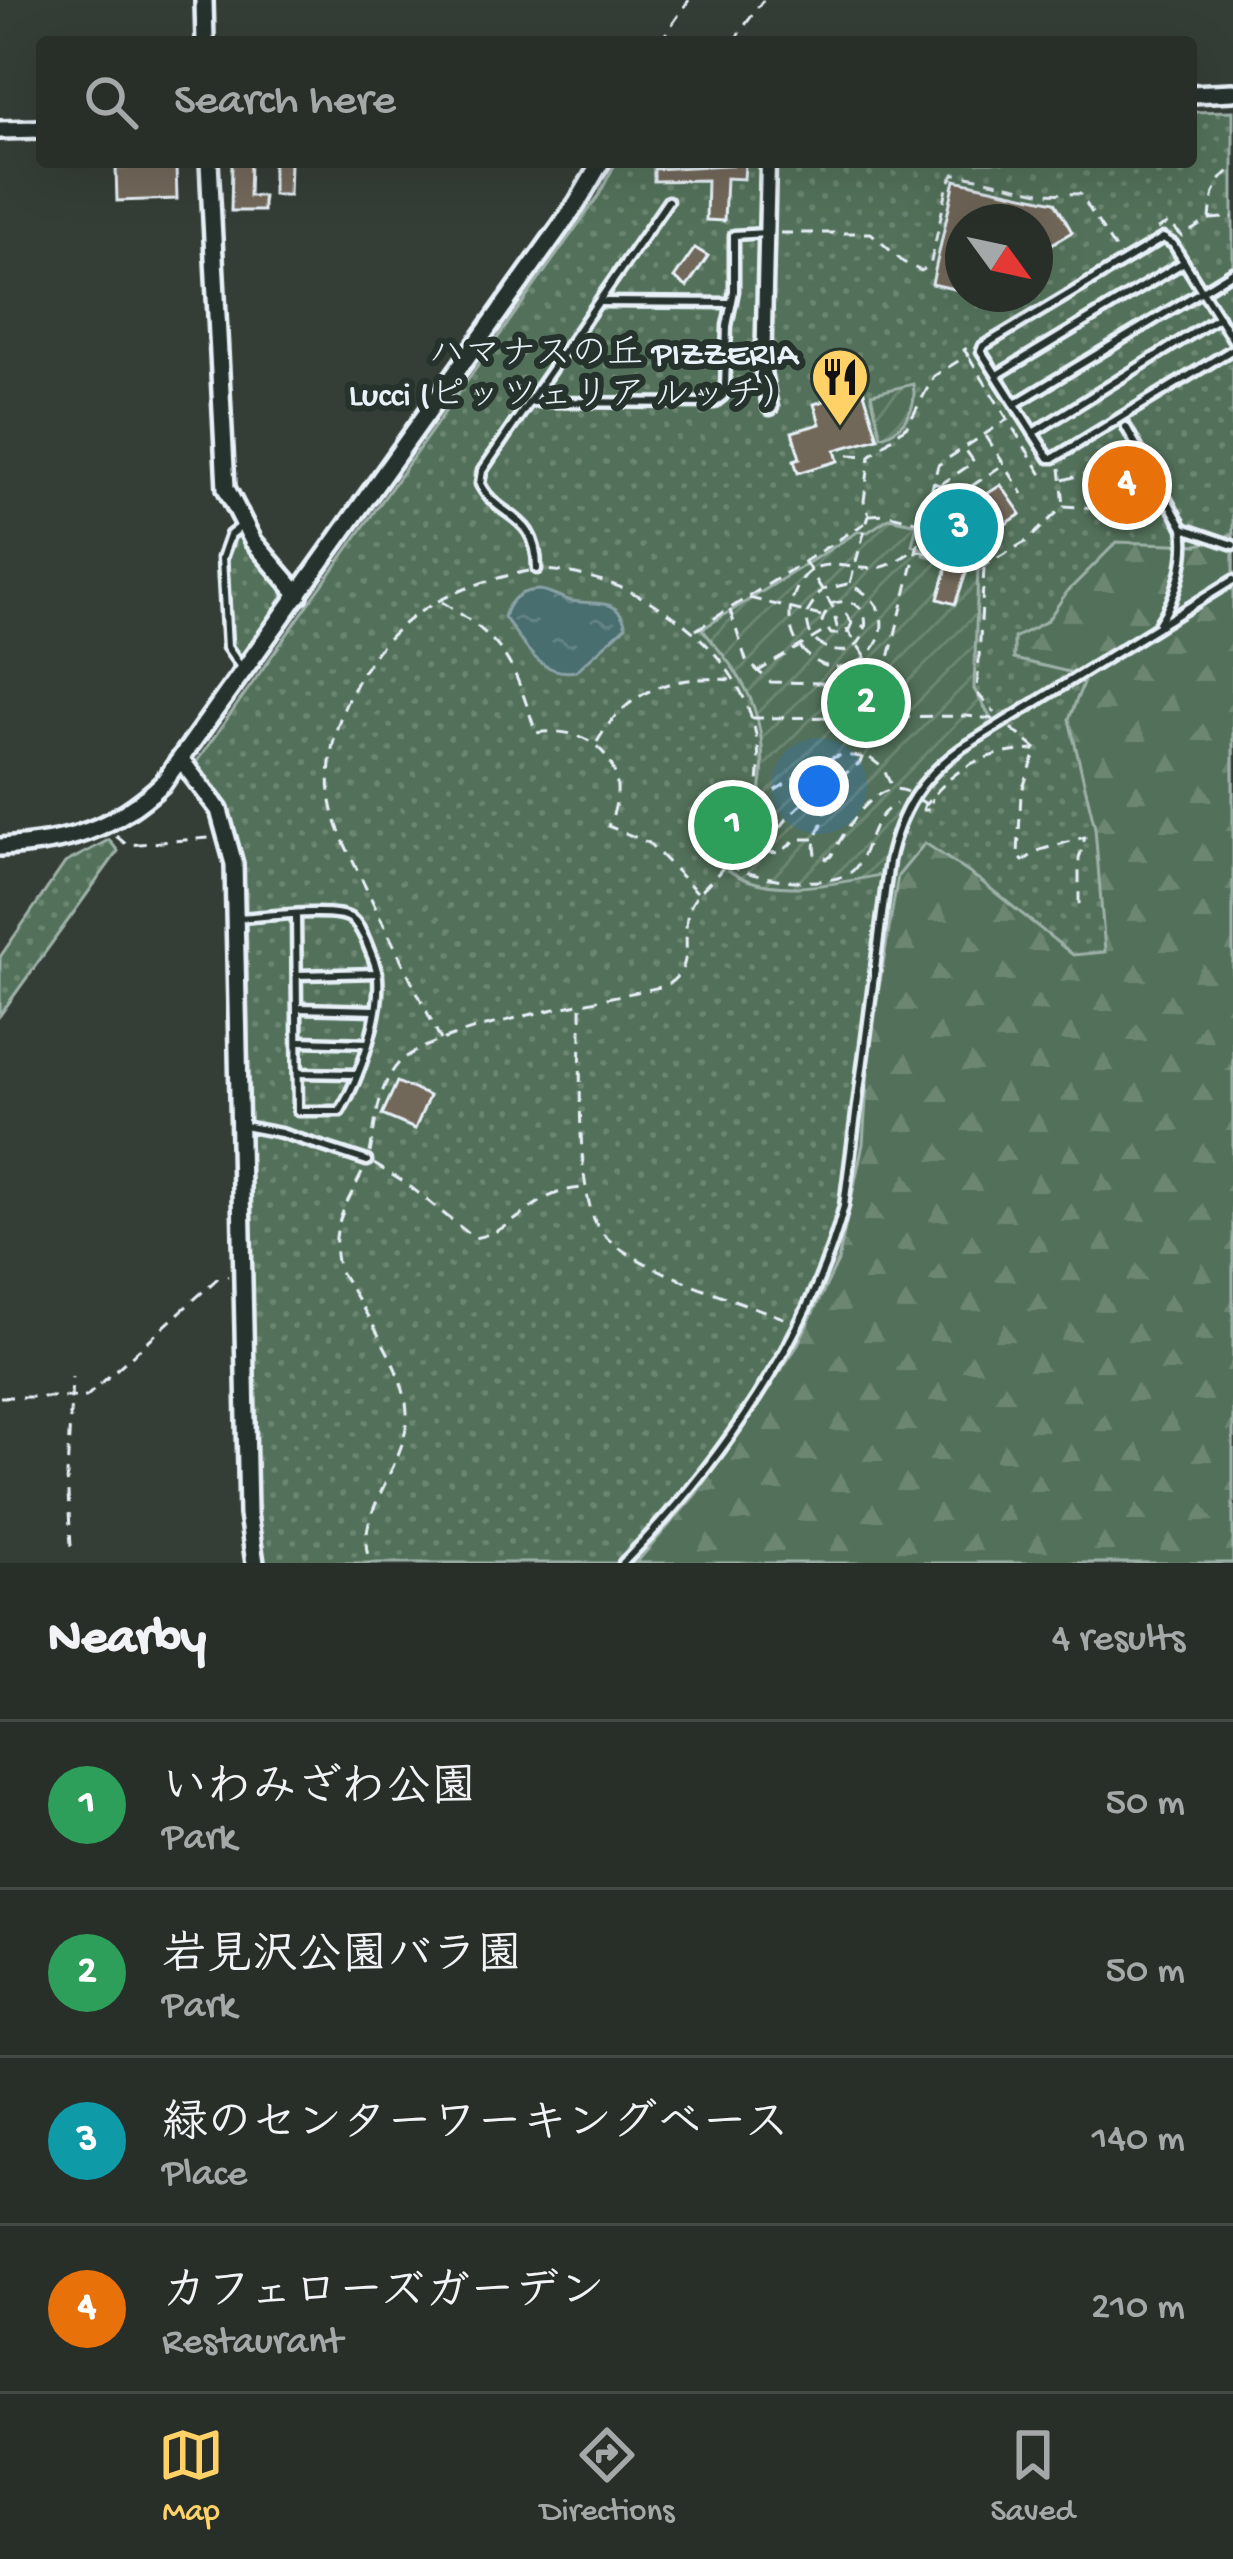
<!DOCTYPE html>
<html lang="en">
<head>
<meta charset="utf-8">
<style>
  :root { --surface:#282e28; --page:#303630; --text:#f1f3f6; --muted:#a5a8a8; --line:#444a45; --accent:#ffd166 }
  body { margin:0; font-family:"Gochi Hand","Klee One",sans-serif; background:var(--page); color:var(--text) }
  .compass { position:absolute; left:945px; top:204px; width:108px; height:108px; border-radius:50%; background:var(--surface); box-shadow:0 12px 48px #0002; rotate:123deg }
  .you { position:absolute; left:819px; top:786px; width:42px; height:42px; margin:-30px; border:9px solid #fff; border-radius:50%; background:#1a73e8; box-shadow:0 0 0 18px #1a73e833 }
  .badge { display:grid; place-items:center; width:78px; height:78px; border-radius:50%; background:var(--accent); color:#fff; font-size:39px; font-weight:700 }
  .pin { position:absolute; translate:-50% -50%; border:6px solid #fff; box-shadow:0 3px 12px #0006 }
  .list { margin:0; padding:0; list-style:none }
  h2 { display:flex; justify-content:space-between; align-items:center; height:156px; margin:0; padding:0 48px; font-size:51px }
  h2 small { font-size:39px; font-weight:400; color:var(--muted) }
  .list li { display:grid; grid-template-columns:78px 1fr auto; gap:36px; align-items:center; box-sizing:border-box; height:168px; padding:0 48px; border-top:3px solid var(--line) }
  .list b { display:block; font-size:45px; white-space:nowrap }
  .list p { margin:0; font-size:39px; white-space:nowrap; color:var(--muted) }
  .list em { font-size:39px; font-style:normal; color:var(--muted) }
  .icon { flex:none; width:66px; height:66px; fill:none; stroke:currentColor; stroke-width:2; stroke-linecap:round; stroke-linejoin:round }
  .map { position:relative; flex:none; width:1233px; height:1563px; overflow:hidden }
  .search { position:absolute; background:var(--surface); box-shadow:0 12px 48px #0002; left:36px; right:36px; top:36px; height:132px; display:flex; align-items:center; gap:30px; box-sizing:border-box; padding:0 42px; border-radius:12px; color:var(--muted); font-size:45px }
  .sheet { height:828px; background:var(--surface) }
  nav { display:flex; justify-content:space-around; align-items:center; box-sizing:border-box; height:168px; border-top:3px solid var(--line); background:var(--surface); font-size:33px; color:var(--muted) }
  nav a { display:grid; justify-items:center; gap:6px }
  nav .on { color:var(--accent) }
  .map>svg:first-child { display:block }
  .grass { fill:url(#grass-dots); stroke:#9eb1a9; stroke-width:3; fill-rule:evenodd }
  .forest { fill:url(#forest-firs); stroke:#9eb1a9; stroke-width:3 }
  .garden { fill:url(#garden-furrows); stroke:#9eb1a9; stroke-width:3 }
  .water { fill:url(#water-ripples); stroke:#89a2a6; stroke-width:3 }
  .building { fill:#72685a; stroke:#e8f1f8; stroke-width:3 }
  .lines { fill:none; stroke-linecap:round; stroke-linejoin:round }
  .service-casing { stroke:#e8f1f8; stroke-width:15 }
  .minor-casing { stroke:#e8f1f8; stroke-width:21 }
  .tertiary-casing { stroke:#e8f1f8; stroke-width:24 }
  .path { stroke:#e8f1f8; stroke-width:3; stroke-dasharray:12 9; stroke-linecap:butt }
  .service { stroke:#26332d; stroke-width:6 }
  .minor { stroke:#26332d; stroke-width:12 }
  .tertiary { stroke:#26332d; stroke-width:15 }
  .labels { text-anchor:middle; dominant-baseline:central; stroke-width:12; stroke-linejoin:round; paint-order:stroke }
  .poi-label { font-size:36px; fill:#e8f1f8; stroke:#26332d; text-anchor:end }
</style>
</head>
<body>
<div class="map">
<svg width="1233" height="1563" viewBox="0 0 1233 1563">
  <defs>
    <pattern id="grass-dots" width="8" height="8" patternUnits="userSpaceOnUse" patternTransform="scale(3)"><rect width="8" height="8" fill="#53715a"/><path d="M2 2h.1M6 6h.1" fill="none" stroke="#6c8672" stroke-width="1.8" stroke-linecap="round"/></pattern>
    <pattern id="forest-firs" width="22" height="20" patternUnits="userSpaceOnUse" patternTransform="scale(3)"><rect width="22" height="20" fill="#53715a"/><path d="M5 1l3.5 6h-7zM16 11l3.5 6h-7z" fill="#6c8672"/></pattern>
    <pattern id="garden-furrows" width="10" height="10" patternUnits="userSpaceOnUse" patternTransform="scale(3)"><rect width="10" height="10" fill="#53715a"/><path d="M-1 1l2-2M0 10L10 0M9 11l2-2" fill="none" stroke="#6c8672"/></pattern>
    <pattern id="water-ripples" width="26" height="14" patternUnits="userSpaceOnUse" patternTransform="scale(3)"><rect width="26" height="14" fill="#4a6e6f"/><path d="M2 4q2-2 4 0t4 0M15 11q2-2 4 0t4 0" fill="none" stroke="#648384"/></pattern>
  </defs>
  <rect width="100%" height="100%" fill="#353e36"/>
  <filter id="ink" filterUnits="userSpaceOnUse"><feTurbulence type="fractalNoise" baseFrequency=".00833" numOctaves="2"/><feDisplacementMap in="SourceGraphic" scale="24" xChannelSelector="R" yChannelSelector="G"/><feConvolveMatrix kernelMatrix="1 2 1 2 8 2 1 2 1" color-interpolation-filters="sRGB"/></filter>
  <g filter="url(#ink)">
    <g class="grass">
      <path d="M1233,111V1563H263L257,1552L246,895C240,838 228,810 195,764L599,195L616,162H1191V112ZM963,222H1035V294H963Z"/>
      <polygon points="239,536 282,589 283,600 242,654 233,650 230,641 228,551 233,537"/>
      <polygon points="109,840 118,851 0,1015 0,957 65,863"/>
    </g>
    <polygon class="forest" points="1233,534 1233,1563 636,1563 696,1494 796,1348 838,1261 863,1144 870,1040 898,876 925,843 981,881 1073,955 1105,952 1095,828 1069,719 1086,676 1014,659 1014,638 1047,621 1067,592 1117,542 1198,545"/>
    <g class="garden">
      <path d="M913,384C918,408 904,430 881,436L871,394Z"/>
      <path d="M889,518L917,524L912,545L924,549V555L978,568L974,689L993,722C923,766 899,793 880,875C834,884 768,899 728,870C761,825 772,762 754,708C744,678 721,652 702,629L859,531L868,532Z"/>
    </g>
    <path class="water" d="M540,590C551,592 558,596 568,600C593,607 617,594 626,626L576,671C538,677 524,643 504,617C509,599 521,590 540,590Z"/>
    <g class="building">
      <polygon points="232,162 250,162 249,196 263,196 263,211 231,211"/>
      <polygon points="273,162 290,162 289,195 273,195"/>
      <polygon points="745,164 744,179 726,178 724,221 706,220 707,180 654,181 654,169"/>
      <polygon points="176,166 177,199 117,201 116,168"/>
      <polygon points="955,180 1055,202 1072,232 1035,254 1035,222 963,222 963,291 932,284"/>
      <polygon points="695,248 708,256 687,287 674,278"/>
      <polygon points="863,389 878,438 835,450 838,461 798,473 794,460 800,458 792,432 820,424 814,404"/>
      <polygon points="1001,485 1021,514 977,543 955,604 938,599 951,553 929,548 942,506 960,511"/>
      <polygon points="397,1082 429,1096 415,1129 382,1115"/>
    </g>
    <g class="lines">
      <g class="service-casing">
        <g id="service">
          <polyline points="668,201 529,402 714,403 723,396 725,386 727,326 734,291 734,235 766,233"/>
          <polyline points="1233,272 1202,291 1173,244 1163,238 983,346 981,351 1049,458 1054,458 1233,349"/>
          <polyline points="599,302 731,303"/>
          <polyline points="997,375 1184,262"/>
          <path d="M529,402L482,471L480,484C499,521 537,511 537,569"/>
          <polyline points="1015,404 1202,291 1233,340"/>
          <path d="M1126,427L1183,528C1188,558 1176,598 1159,623"/>
          <polyline points="1033,433 1219,317"/>
          <polyline points="1183,528 1233,545"/>
          <polyline points="243,670 227,647 222,558 230,535 243,525"/>
          <path d="M238,918C262,917 333,907 350,918C358,923 362,933 366,941C370,952 377,965 378,977C381,1015 360,1078 340,1111H298L296,915"/>
          <polyline points="298,975 378,973"/>
          <polyline points="299,1008 375,1010"/>
          <polyline points="300,1041 368,1043"/>
          <polyline points="299,1073 355,1074"/>
          <polyline points="244,1126 281,1133 367,1161"/>
          <path d="M623,1563C718,1467 810,1337 844,1206L889,861C900,811 920,778 962,748L1233,580"/>
        </g>
      </g>
      <g class="minor-casing">
        <polyline id="minor" points="768,162 763,372 770,407"/>
      </g>
      <g class="tertiary-casing">
        <g id="tertiary">
          <polyline points="204,0 205,42"/>
          <polyline points="1191,94 1233,92"/>
          <polyline points="0,130 42,129"/>
          <polyline points="209,162 226,488 253,541 299,595"/>
          <polyline points="181,760 219,810 234,864 248,1514 255,1563"/>
          <path d="M0,847C68,843 113,830 163,783L577,203L601,162"/>
        </g>
      </g>
      <g class="path">
        <polyline points="660,42 689,0"/>
        <polyline points="733,42 763,0"/>
        <polyline points="1211,219 1233,217"/>
        <path d="M1157,229L1169,223L1182,236L1210,219C1212,196 1214,182 1233,168"/>
        <polyline points="780,233 871,233 903,262 921,271 930,266 948,184 954,174 959,174 1044,193 1080,194 1117,252"/>
        <polyline points="969,357 1044,478"/>
        <polyline points="986,436 1023,494"/>
        <polyline points="848,455 869,456"/>
        <polyline points="1060,468 1064,505"/>
        <polyline points="1063,480 1108,468 1117,475"/>
        <polyline points="933,483 963,492 1004,464"/>
        <polyline points="940,485 974,462 965,449"/>
        <polyline points="870,515 886,514 920,522"/>
        <polyline points="805,562 837,614"/>
        <polyline points="984,568 977,693 995,713"/>
        <polyline points="850,583 869,515 864,501 870,456 908,425 934,376 968,355 964,350 971,345"/>
        <polyline points="749,598 821,616"/>
        <path d="M442,602C507,642 513,662 536,733C596,723 636,770 608,826L649,843L697,892"/>
        <polyline points="730,610 746,660 770,682 825,683 852,689 883,678"/>
        <path d="M852,623L847,634H831L822,621L830,604C886,587 870,673 823,646C809,639 807,627 807,613L822,590L847,584C928,614 849,708 801,648C789,634 787,612 794,595C813,545 846,574 882,567C895,564 904,555 915,550L984,566L1027,541L1064,506L1135,510L1158,499"/>
        <polyline points="696,630 865,523"/>
        <polyline points="865,656 846,628 837,627 835,619 846,614 852,623 866,627"/>
        <polyline points="757,672 825,631"/>
        <polyline points="874,717 938,465 1008,419"/>
        <path d="M877,717L860,763L832,783L824,797C832,819 811,833 816,854L827,859L831,856C844,833 875,776 907,792"/>
        <polyline points="751,718 967,716 993,719"/>
        <polyline points="1011,728 1037,750 1021,793 1018,855 1023,861 1040,850 1085,837 1079,859 1079,906"/>
        <path d="M597,742C626,691 672,674 730,680"/>
        <path d="M822,797C796,797 776,834 763,855L759,858L753,855L760,812L769,794L822,761L842,755L870,758L883,768L892,787"/>
        <path d="M920,800L926,804C960,763 982,753 1035,750"/>
        <polyline points="925,804 923,810 930,810 932,798"/>
        <polyline points="116,836 127,845 209,838"/>
        <polyline points="765,852 780,853 797,839 814,839"/>
        <path d="M728,864C750,880 839,892 856,867C872,845 869,818 896,804"/>
        <path d="M581,1007C582,1056 572,1201 603,1234C635,1269 739,1301 786,1319"/>
        <path d="M441,1040C415,988 389,935 363,882C352,858 337,833 332,806C325,773 332,736 345,706C381,622 442,588 529,571"/>
        <path d="M370,1153C376,1123 377,1088 398,1064C429,1029 612,998 665,986C701,965 677,933 691,905C698,891 711,882 721,870C738,850 751,822 756,796C780,673 656,576 544,570"/>
        <path d="M374,1164L407,1184L474,1238C522,1229 532,1191 582,1188"/>
        <path d="M362,1173C345,1207 328,1231 339,1270C361,1306 406,1371 407,1413C409,1464 349,1520 371,1563"/>
        <polyline points="0,1397 86,1397 219,1277 228,1276"/>
        <polyline points="71,1546 67,1476 72,1377"/>
      </g>
      <use href="#service" class="service"/>
      <use href="#minor" class="minor"/>
      <use href="#tertiary" class="tertiary"/>
    </g>
  </g>
  <defs>
    <g id="restaurant-pin" transform="scale(3)"><path d="M0 17L-7.5 6A9.5 9.5 0 1 1 7.5 6Z" fill="#ffd166" stroke="#26332d"/><path d="M-5-6h1v4h1v-4h1v4h1v-4h1v5L-1.5 .5V6h-2V.5L-5-1ZM5-6V6H3V1.5H1.5Q1.5-4 5-6Z" fill="#111"/></g>
  </defs>
  <g fill-rule="evenodd">
    <use href="#restaurant-pin" x="840" y="377"/>
  </g>
  <g class="labels">
    <g class="poi-label">
      <text x="798" y="356">ハマナスの丘 PIZZERIA<tspan x="798" dy="41">Lucci (ピッツェリア ルッチ）</tspan></text>
    </g>
  </g>
</svg>
<svg class="compass" viewBox="-18 -18 36 36"><path d="M0-13l5 13h-10z" fill="#e53935"/><path d="M0 13l5-13h-10z" fill="#a5a8a8"/></svg>
<div class="you"></div>
<div class="pin badge" style="left:733px;top:825px;background:#2e9e5b">1</div>
<div class="pin badge" style="left:866px;top:703px;background:#2e9e5b">2</div>
<div class="pin badge" style="left:959px;top:528px;background:#0f9aa8">3</div>
<div class="pin badge" style="left:1127px;top:485px;background:#e8710a">4</div>
<div class="search"><svg class="icon" aria-label="search" viewBox="0 0 24 24"><circle cx="10" cy="10" r="6"/><path d="M15 15l6 6"/></svg>Search here</div>
</div>
<section class="sheet">
<h2>Nearby<small>4 results</small></h2>
<ul class="list">
<li><span class="badge" style="background:#2e9e5b">1</span><div><b>いわみざわ公園</b><p>Park</p></div><em>50 m</em></li>
<li><span class="badge" style="background:#2e9e5b">2</span><div><b>岩見沢公園バラ園</b><p>Park</p></div><em>50 m</em></li>
<li><span class="badge" style="background:#0f9aa8">3</span><div><b>緑のセンターワーキングベース</b><p>Place</p></div><em>140 m</em></li>
<li><span class="badge" style="background:#e8710a">4</span><div><b>カフェローズガーデン</b><p>Restaurant</p></div><em>210 m</em></li>
</ul>
</section>
<nav>
<a class="on"><svg class="icon" aria-label="map" viewBox="0 0 24 24"><path d="M3 6l6-2 6 2 6-2v14l-6 2-6-2-6 2zM9 4v14M15 6v14"/></svg>Map</a>
<a><svg class="icon" aria-label="directions" viewBox="0 0 24 24"><path d="M12 3l9 9-9 9-9-9zM9 14v-3h6M13 9l2 2-2 2"/></svg>Directions</a>
<a><svg class="icon" aria-label="saved" viewBox="0 0 24 24"><path d="M7 4h10v16l-5-4-5 4z"/></svg>Saved</a>
</nav>
</body>
</html>
